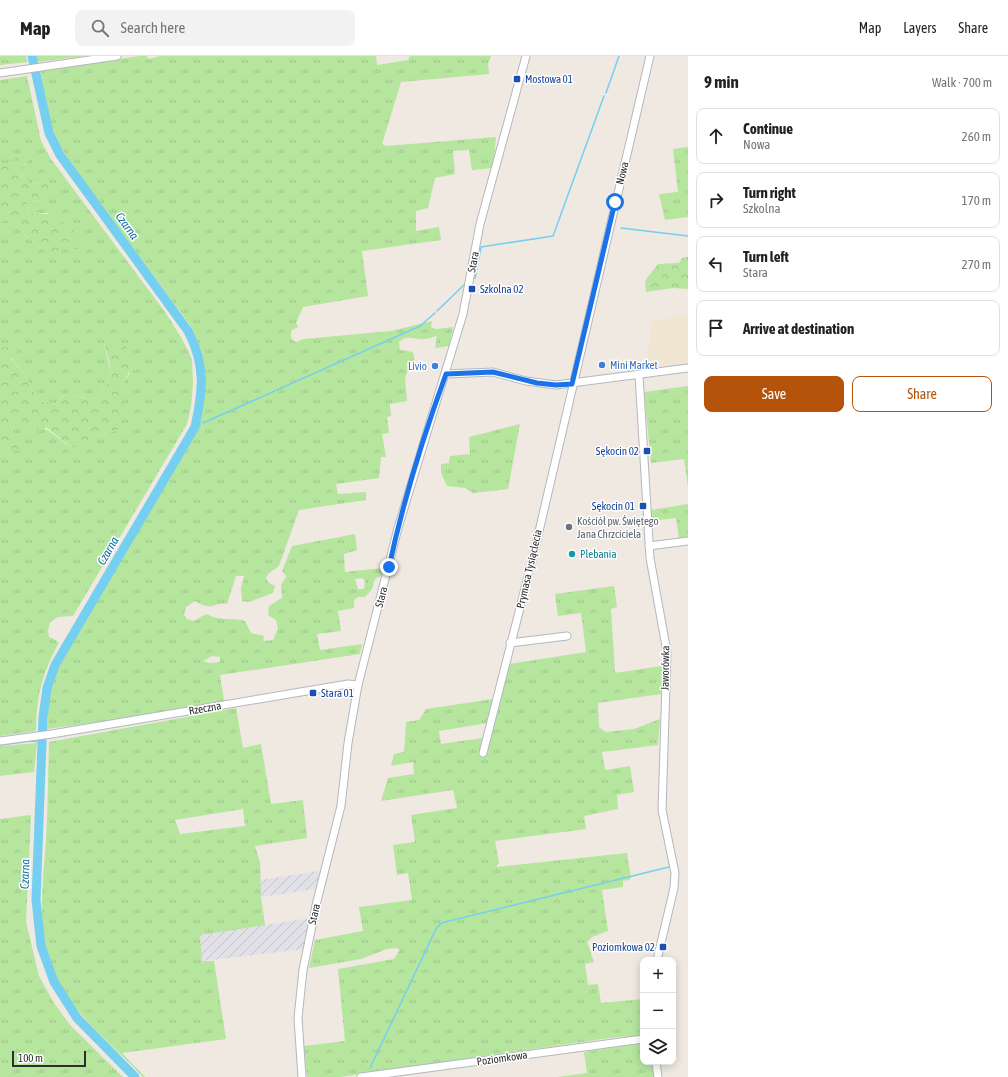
<!DOCTYPE html>
<html lang="en">
<head>
<meta charset="utf-8">
<style>
  :root { --surface:#fff; --page:#f2f2f2; --text:#222; --muted:#767676; --line:#e0e0e0; --accent:#b45309 }
  body { margin:0; font-family:"Asap Condensed",sans-serif; background:var(--page); color:var(--text) }
  .controls { position:absolute; right:12px; bottom:12px; display:grid; overflow:hidden; border-radius:8px; box-shadow:0 2px 10px #0003 }
  .controls button { width:36px; height:36px; display:grid; place-items:center; padding:0; border:0; border-bottom:1px solid var(--line); background:var(--surface); color:var(--text); font:20px sans-serif }
  .scale { position:absolute; left:12px; bottom:10px; width:74px; box-sizing:border-box; padding-left:4px; border:2px solid #2e2e2e; border-top:0; font-size:11px; line-height:14px; white-space:nowrap; color:#2e2e2e; -webkit-text-stroke:3px #fff; paint-order:stroke }
  .stop { position:absolute; width:12px; height:12px; margin:-9px; border:3px solid #1a73e8; border-radius:50%; background:#fff }
  .stop.end { background:#1a73e8; border-color:#fff; box-shadow:0 1px 4px #0008 }
  .list { margin:0; padding:0; list-style:none }
  h2 { display:flex; justify-content:space-between; align-items:center; height:52px; margin:0; padding:0 16px; font-size:17px }
  h2 small { font-size:13px; font-weight:400; color:var(--muted) }
  .list li { display:grid; grid-template-columns:26px 1fr auto; gap:12px; align-items:center; box-sizing:border-box; height:56px; margin:0 8px 8px; padding:0 8px; border:1px solid var(--line); border-radius:8px }
  .list b { display:block; font-size:15px; white-space:nowrap }
  .list p { margin:0; font-size:13px; white-space:nowrap; color:var(--muted) }
  .list em { font-size:13px; font-style:normal; color:var(--muted) }
  .actions { display:flex; gap:8px; padding:12px 16px }
  .actions a { flex:1; padding:9px 0; border:1px solid var(--accent); border-radius:8px; text-align:center; font-size:14px; color:var(--accent) }
  .actions .main { background:var(--accent); color:#fff }
  .icon { flex:none; width:22px; height:22px; fill:none; stroke:currentColor; stroke-width:2; stroke-linecap:round; stroke-linejoin:round }
  .map { position:relative; flex:none; width:688px; height:1021px; overflow:hidden }
  header { display:flex; align-items:center; gap:24px; box-sizing:border-box; height:56px; padding:0 20px; background:var(--surface); border-bottom:1px solid var(--line) }
  header strong { font-size:19px }
  nav { display:flex; gap:22px; margin-inline-start:auto; font-size:14px }
  .search { width:280px; height:36px; background:var(--page); display:flex; align-items:center; gap:10px; box-sizing:border-box; padding:0 14px; border-radius:8px; color:var(--muted); font-size:15px }
  main { display:flex }
  aside { flex:1; background:var(--surface) }
  .map>svg:first-child { display:block }
  .industrial { fill:url(#industrial-furrows) }
  .education { fill:#f0e6d1 }
  .grass { fill:url(#grass-tufts); fill-rule:evenodd }
  .forest { fill:url(#forest-crowns) }
  .lines { fill:none; stroke-linecap:round; stroke-linejoin:round }
  .stream { stroke:#75cff0; stroke-width:1.5 }
  .river { stroke:#75cff0; stroke-width:9 }
  .minor-casing { stroke:#b4b7c1; stroke-width:9 }
  .minor { stroke:#fff; stroke-width:7 }
  .route { stroke:#1a73e8; stroke-width:5 }
  .transit-dot { fill:#1a4fb4; stroke:#fff; stroke-width:1.5 }
  .shop-dot { fill:#3f7fe0; stroke:#fff; stroke-width:1.5 }
  .worship-dot { fill:#6b7280; stroke:#fff; stroke-width:1.5 }
  .culture-dot { fill:#0f9aa8; stroke:#fff; stroke-width:1.5 }
  .labels { text-anchor:middle; dominant-baseline:central; stroke-width:3; stroke-linejoin:round; paint-order:stroke }
  .transit-label { font-size:11px; fill:#164399; stroke:#fff; text-anchor:start }
  .street-label { font-size:11px; fill:#2e2e2e; stroke:#fff }
  .shop-label { font-size:11px; fill:#366cbe; stroke:#fff; text-anchor:start }
  .worship-label { font-size:11px; fill:#5b616d; stroke:#fff; text-anchor:start }
  .culture-label { font-size:11px; fill:#0d838f; stroke:#fff; text-anchor:start }
  .water-label { font-size:12px; font-style:italic; fill:#0d6fa3; stroke:#fff }
</style>
</head>
<body>
<header>
<strong>Map</strong>
<div class="search"><svg class="icon" aria-label="search" viewBox="0 0 24 24"><circle cx="10" cy="10" r="6"/><path d="M15 15l6 6"/></svg>Search here</div>
<nav><a>Map</a><a>Layers</a><a>Share</a></nav>
</header>
<main>
<div class="map">
<svg width="688" height="1021" viewBox="0 0 688 1021">
  <defs>
    <pattern id="industrial-furrows" width="10" height="10" patternUnits="userSpaceOnUse"><rect width="10" height="10" fill="#e3e1e8"/><path d="M-1 1l2-2M0 10L10 0M9 11l2-2" fill="none" stroke="#c3c1c7"/></pattern>
    <pattern id="grass-tufts" width="24" height="20" patternUnits="userSpaceOnUse"><rect width="24" height="20" fill="#b6e59e"/><path d="M3 7l-1-3M5 7V3M7 7l1-3M15 17l-1-3M17 17v-4M19 17l1-3" fill="none" stroke="#9dc588"/></pattern>
    <pattern id="forest-crowns" width="20" height="18" patternUnits="userSpaceOnUse"><rect width="20" height="18" fill="#b6e59e"/><path d="M2 6a3 3 0 1 1 6 0M12 15a3 3 0 1 1 6 0" fill="none" stroke="#9dc588"/></pattern>
  </defs>
  <rect width="100%" height="100%" fill="#efe9e1"/>
  <polygon class="industrial" points="320,815 316,833 261,841 265,869 310,862 304,893 202,905 146,841"/>
  <polygon class="education" points="688,259 688,307 646,313 652,264"/>
  <g class="grass">
    <polygon points="0,0 26,0 27,6 0,9"/>
    <polygon points="36,0 86,0 37,6"/>
    <path d="M140,0H147L149,3L160,0H376L377,9L408,4L410,0H491L488,8L489,18L401,26L382,88L386,90L496,81L493,112L472,114L469,94L453,95L455,118L435,122L428,152L416,155V175L439,171L441,184L362,195L368,240L303,251L296,267L298,271L292,274C290,280 290,283 296,286L304,283L391,275L432,265L431,271L436,273L453,271L449,290L435,292L437,280C432,281 426,284 421,283C411,283 408,279 399,286L400,294L413,296L415,307L410,309L405,322L407,345L390,348L391,360L387,361L389,377L382,378L386,401H381L379,422L336,428L338,438L366,436V444L299,454L279,510L269,517L266,522L269,527L275,530L273,537L249,546L242,545L241,532L244,520H236L227,548C211,546 214,556 195,545L186,551L184,559L187,563L194,565L206,558C222,566 230,561 245,565L251,577L264,580L263,585L273,584L278,573L276,564L268,559L269,550L282,542L281,529L286,521L285,518L282,515L292,490L355,478L357,494L344,498L345,516L382,512L381,520C372,523 375,526 372,533C371,535 367,538 365,541H358L354,544V552L338,555L341,575L317,578L320,594L362,588L360,598L220,619L224,645L112,664L47,673L49,638L57,611L200,366C206,326 209,306 190,269L78,118L60,90L51,70L40,14ZM361,522L365,524L364,533H358L355,523ZM212,600L220,601V606L209,607L203,605Z"/>
    <path d="M27,20L41,85L51,103L165,256L181,281L192,303L193,327L191,351L187,368L73,560L58,561L50,566L48,575L49,581L59,586C42,619 37,637 36,675L0,680V384L10,393L13,381L11,371C33,358 54,379 71,391L91,381L119,374L121,330L130,317L104,287C110,315 117,320 95,343L64,339L55,348L38,345L26,321L11,301L17,293L0,291V164L14,168L40,192L48,157H28L27,147L41,144L45,125L31,128L21,120L22,112L31,99H19L0,119V24Z"/>
    <polygon points="688,91 688,161 665,164 659,138 678,136 673,93"/>
    <polygon points="688,330 688,431 684,403 651,407 644,336"/>
    <polygon points="520,368 508,433 473,437 465,432 447,430 441,417 441,408 449,407 450,400 470,398 469,381"/>
    <polygon points="688,448 688,482 679,483 676,462 651,465 651,454"/>
    <path d="M614,530L617,551L611,553L615,617L662,610L661,638L598,647L599,671L606,676L634,673L660,663L658,689L602,696L605,714L630,710L634,736L617,739L618,753L584,760L586,773L495,785L499,807L496,811L627,797L631,823L623,825V831L602,834L608,875L592,881L587,886L594,906L585,908L588,929L598,928L601,947L643,943V980L617,981L340,1021H307L304,990L345,985L338,913L394,903L399,895L398,892L387,893L361,903L309,912L315,884L363,875L359,851L412,844L408,817L397,819L393,789L415,786L411,759L457,752L453,734L381,745L388,722L414,718L413,706L391,710L394,698L404,696L406,666L419,664L426,653L500,642L509,608L586,596L581,557L558,560L555,538ZM493,666L489,686L481,687L482,682L441,688L439,675Z"/>
    <path d="M236,652L243,692L261,688L271,748L303,744L307,782L255,790L260,806L261,841L265,869L200,879L202,905H214L226,983L122,997L145,1021H143C116,992 79,963 59,929C34,884 43,831 46,783C48,751 48,718 49,686ZM243,753L245,770L180,778L175,764Z"/>
    <polygon points="37,687 34,716 0,720 0,690"/>
    <polygon points="31,759 26,866 39,920 54,947 70,969 123,1021 0,1021 0,763"/>
    <polygon points="643,987 643,1006 652,1006 654,1021 557,1021 587,1017 584,996"/>
  </g>
  <g class="forest">
    <path d="M19,99H32C25,105 22,111 21,120L31,128L45,125L52,130L49,142L27,147L28,157C53,158 55,157 73,175C78,180 82,183 83,190L78,193L64,191L55,197L40,192L14,168L0,164V119L2,111Z"/>
    <polygon points="688,201 688,233 673,232 646,236 645,225 658,208 679,207 682,202"/>
    <path d="M104,287L125,289C135,308 132,313 121,330L124,358L119,374L91,381L85,389L71,391L46,371L39,376L34,368L25,373L15,369L11,371L13,381L27,389L21,395L10,393L0,384V291L17,292V297L11,302L26,321L38,345L55,348L64,339L95,343C116,322 112,313 104,287Z"/>
  </g>
  <g class="lines">
    <g class="stream">
      <polyline points="606,37 619,0"/>
      <polyline points="621,172 688,180"/>
      <polyline points="475,222 481,191 553,180 604,40"/>
      <polyline points="437,255 465,228"/>
      <polyline points="203,367 420,270 435,257"/>
      <polyline points="195,371 200,369"/>
      <polyline points="0,689 31,685 42,686"/>
      <polyline points="370,1012 436,873 441,867 669,811"/>
    </g>
    <path class="river" d="M32,0L49,77L60,99L188,275C206,310 203,334 195,371L55,609L47,632L43,661L36,844L41,890L54,926L77,962L135,1021"/>
    <g class="minor-casing">
      <g id="minor">
        <polyline points="0,17 117,0"/>
        <polyline points="446,318 493,316 526,325 556,329 688,312"/>
        <polyline points="639,319 650,502 667,596 662,754 675,817 674,832 657,904"/>
        <polyline points="649,490 688,485"/>
        <polyline points="510,587 567,580"/>
        <polyline points="0,685 52,678 348,628 358,629"/>
        <polyline points="483,697 533,501 650,0"/>
        <polyline points="656,1006 658,1021"/>
        <polyline points="302,1021 298,962 303,914 317,845 341,750 348,687 358,629 398,472 463,258 480,168 526,0"/>
        <polyline points="361,1021 643,983"/>
      </g>
    </g>
    <use href="#minor" class="minor"/>
  </g>
  <g class="lines">
    <path class="route" d="M389,511C403,446 423,381 446,318L493,316L537,327L556,329L572,328L615,146"/>
  </g>
  <g class="transit-dot">
    <rect x="513" y="19" width="8" height="8" rx="2"/>
    <rect x="468" y="229" width="8" height="8" rx="2"/>
    <rect x="643" y="391" width="8" height="8" rx="2"/>
    <rect x="639" y="446" width="8" height="8" rx="2"/>
    <rect x="309" y="633" width="8" height="8" rx="2"/>
    <rect x="659" y="887" width="8" height="8" rx="2"/>
  </g>
  <g class="shop-dot">
    <circle cx="602" cy="309" r="4"/>
    <circle cx="435" cy="310" r="4"/>
  </g>
  <circle class="worship-dot" cx="569" cy="471" r="4"/>
  <circle class="culture-dot" cx="572" cy="498" r="4"/>
  <g class="labels">
    <g class="transit-label">
      <text x="525" y="23">Mostowa 01</text>
      <text x="480" y="233">Szkolna 02</text>
      <text x="639" y="395" text-anchor="end">Sękocin 02</text>
      <text x="635" y="450" text-anchor="end">Sękocin 01</text>
      <text x="321" y="637">Stara 01</text>
      <text x="655" y="891" text-anchor="end">Poziomkowa 02</text>
    </g>
    <g class="street-label">
      <text transform="translate(622 117) rotate(-76)">Nowa</text>
      <text transform="translate(473 206) rotate(-80)">Stara</text>
      <text transform="translate(529 513) rotate(-77)">Prymasa Tysiąclecia</text>
      <text transform="translate(381 541) rotate(-75)">Stara</text>
      <text transform="translate(665 612) rotate(-89)">Jaworówka</text>
      <text transform="translate(205 652) rotate(-10)">Rzeczna</text>
      <text transform="translate(314 858) rotate(-77)">Stara</text>
      <text transform="translate(502 1002) rotate(-8)">Poziomkowa</text>
    </g>
    <g class="shop-label">
      <text x="610" y="309">Mini Market</text>
      <text x="427" y="310" text-anchor="end">Livio</text>
    </g>
    <g class="worship-label">
      <text x="577" y="465">Kościół pw. Świętego<tspan x="577" dy="13">Jana Chrzciciela</tspan></text>
    </g>
    <g class="culture-label">
      <text x="580" y="498">Plebania</text>
    </g>
    <g class="water-label">
      <text transform="translate(127 170) rotate(54)">Czarna</text>
      <text transform="translate(108 495) rotate(-60)">Czarna</text>
      <text transform="translate(25 818) rotate(-88)">Czarna</text>
    </g>
  </g>
</svg>
<div class="controls">
<button>+</button>
<button>−</button>
<button><svg class="icon" aria-label="layers" viewBox="0 0 24 24"><path d="M12 4l9 5-9 5-9-5zM3 14l9 5 9-5"/></svg></button>
</div>
<div class="scale">100 m</div>
<div class="stop" style="left:615px;top:146px"></div>
<div class="stop end" style="left:389px;top:511px"></div>
</div>
<aside>
<h2>9 min<small>Walk · 700 m</small></h2>
<ul class="list">
<li><svg class="icon" aria-label="ahead" viewBox="0 0 24 24"><path d="M12 20V5M6 11l6-6 6 6"/></svg><div><b>Continue</b><p>Nowa</p></div><em>260 m</em></li>
<li><svg class="icon" aria-label="right" viewBox="0 0 24 24"><path d="M7 20v-9h11M14 6l5 5-5 5"/></svg><div><b>Turn right</b><p>Szkolna</p></div><em>170 m</em></li>
<li><svg class="icon" aria-label="left" viewBox="0 0 24 24"><path d="M17 20v-9H6M10 6l-5 5 5 5"/></svg><div><b>Turn left</b><p>Stara</p></div><em>270 m</em></li>
<li><svg class="icon" aria-label="arrive" viewBox="0 0 24 24"><path d="M6 21V4h12l-3 4 3 4H6"/></svg><div><b>Arrive at destination</b></div></li>
</ul>
<div class="actions"><a class="main">Save</a><a>Share</a></div>
</aside>
</main>
</body>
</html>
